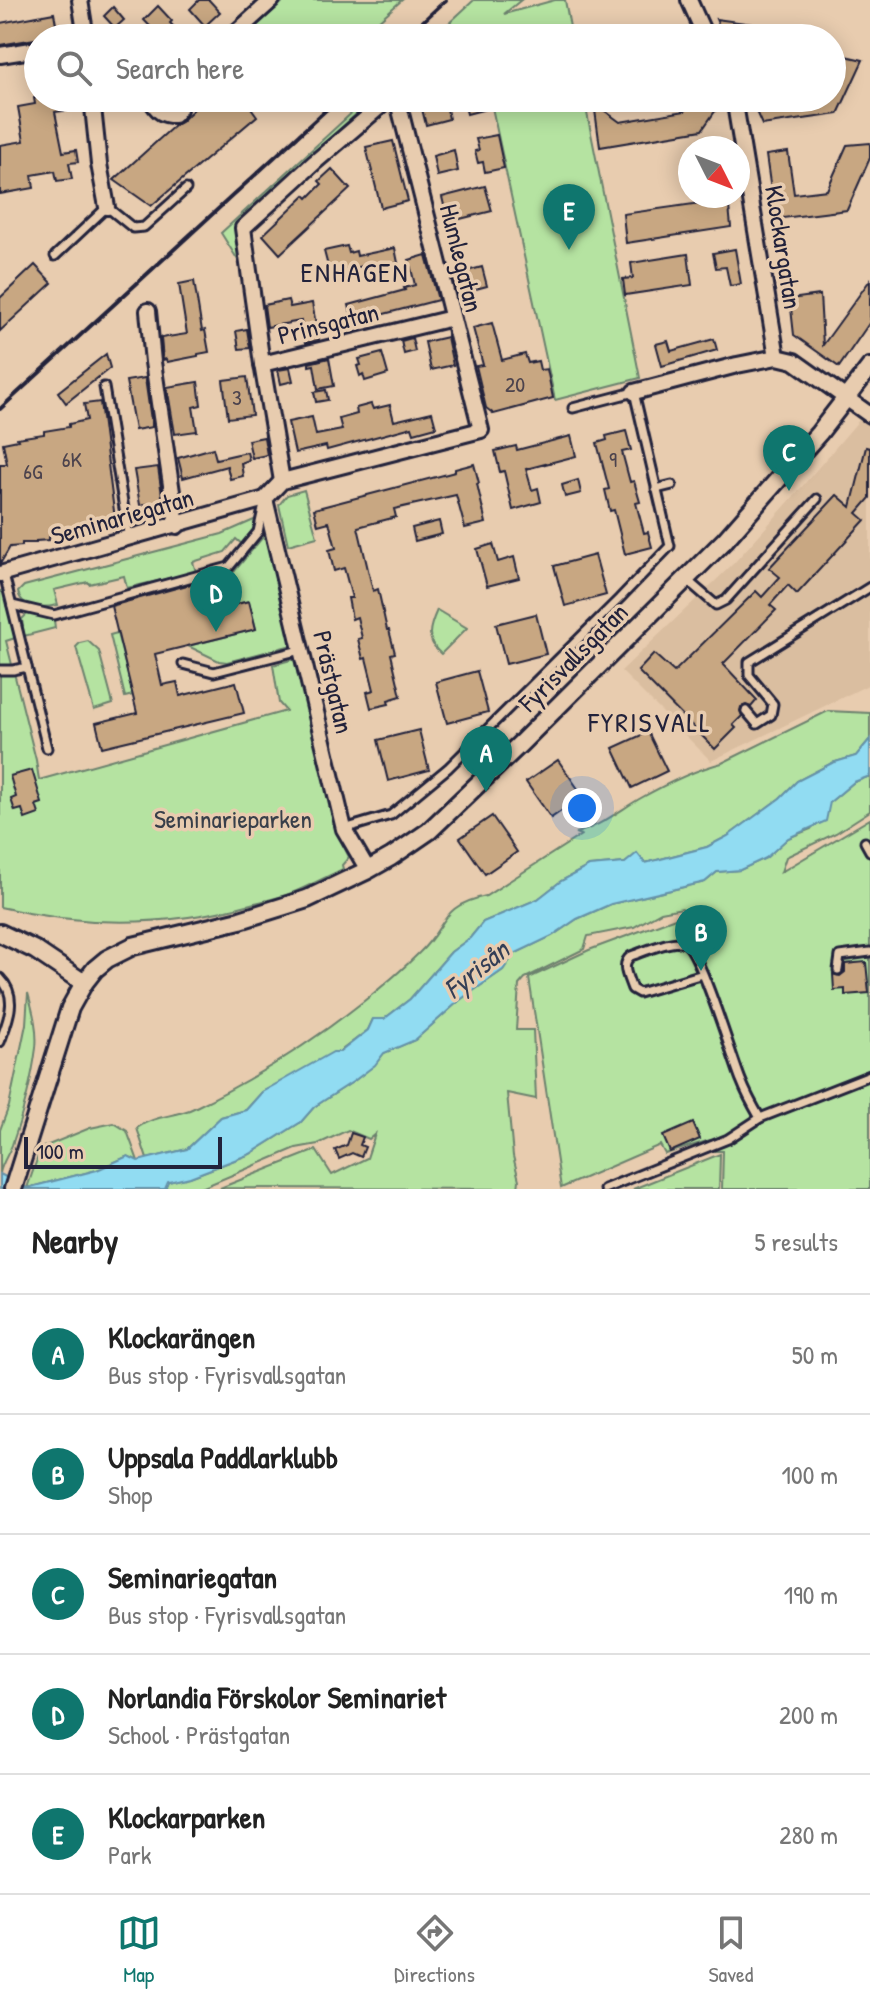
<!DOCTYPE html>
<html lang="en">
<head>
<meta charset="utf-8">
<style>
  :root { --surface:#fff; --page:#f2f2f2; --text:#222; --muted:#767676; --line:#e0e0e0; --accent:#0f766e }
  body { margin:0; font-family:"Patrick Hand",sans-serif; background:var(--page); color:var(--text) }
  .compass { position:absolute; left:678px; top:136px; width:72px; height:72px; border-radius:50%; background:var(--surface); box-shadow:0 4px 20px #0003; rotate:132deg }
  .scale { position:absolute; left:24px; bottom:20px; width:198px; box-sizing:border-box; padding-left:8px; border:4px solid #22223b; border-top:0; font-size:22px; line-height:28px; white-space:nowrap; color:#22223b; -webkit-text-stroke:6px #e8ccaf; paint-order:stroke }
  .you { position:absolute; left:582px; top:808px; width:28px; height:28px; margin:-20px; border:6px solid #fff; border-radius:50%; background:#1a73e8; box-shadow:0 0 0 12px #1a73e833 }
  .badge { display:grid; place-items:center; width:52px; height:52px; border-radius:50%; background:var(--accent); color:#fff; font-size:26px; font-weight:700 }
  .pin { position:absolute; translate:-50% -66px; filter:drop-shadow(0 2px 4px #0008) }
  .pin::after { content:''; position:absolute; top:42px; width:28px; height:24px; background:inherit; clip-path:polygon(0 0,100% 0,50% 100%) }
  .list { margin:0; padding:0; list-style:none }
  h2 { display:flex; justify-content:space-between; align-items:center; height:104px; margin:0; padding:0 32px; font-size:34px }
  h2 small { font-size:26px; font-weight:400; color:var(--muted) }
  .list li { display:grid; grid-template-columns:52px 1fr auto; gap:24px; align-items:center; box-sizing:border-box; height:120px; padding:0 32px; border-top:2px solid var(--line) }
  .list b { display:block; font-size:30px; white-space:nowrap }
  .list p { margin:0; font-size:26px; white-space:nowrap; color:var(--muted) }
  .list em { font-size:26px; font-style:normal; color:var(--muted) }
  .icon { flex:none; width:44px; height:44px; fill:none; stroke:currentColor; stroke-width:2; stroke-linecap:round; stroke-linejoin:round }
  .map { position:relative; flex:none; width:870px; height:1189px; overflow:hidden }
  .search { position:absolute; background:var(--surface); box-shadow:0 4px 20px #0003; left:24px; right:24px; top:24px; height:88px; display:flex; align-items:center; gap:20px; box-sizing:border-box; padding:0 28px; border-radius:44px; color:var(--muted); font-size:30px }
  .sheet { height:704px; background:var(--surface) }
  nav { display:flex; justify-content:space-around; align-items:center; box-sizing:border-box; height:112px; border-top:2px solid var(--line); background:var(--surface); font-size:22px; color:var(--muted) }
  nav a { display:grid; justify-items:center; gap:4px }
  nav .on { color:var(--accent) }
  .map>svg:first-child { display:block }
  .built { fill:#dabea0 }
  .green { fill:#b5e3a1; stroke:#6c826e; stroke-width:2 }
  .water { fill:#91dcf2; stroke:#6592a9; stroke-width:2 }
  .building { fill:#c8a782; stroke:#22223b; stroke-width:2 }
  .lines { fill:none; stroke-linecap:round; stroke-linejoin:round }
  .service-casing { stroke:#22223b; stroke-width:13 }
  .minor-casing { stroke:#22223b; stroke-width:20 }
  .tertiary-casing { stroke:#22223b; stroke-width:22 }
  .service { stroke:#e8ccaf; stroke-width:7 }
  .minor { stroke:#e8ccaf; stroke-width:14 }
  .tertiary { stroke:#e8ccaf; stroke-width:16 }
  .rail { stroke:#22223b; stroke-width:4 }
  .labels { text-anchor:middle; dominant-baseline:central; stroke-width:7; stroke-linejoin:round; paint-order:stroke }
  .number-label { font-size:22px; fill:#4c434d }
  .street-label { font-size:26px; fill:#22223b; stroke:#e8ccaf }
  .park-label { font-size:26px; fill:#383f4a; stroke:#e8ccaf }
  .neighbourhood-label { font-size:28px; letter-spacing:2px; fill:#22223b; stroke:#e8ccaf }
  .water-label { font-size:28px; font-style:italic; fill:#333e56; stroke:#e8ccaf }
</style>
</head>
<body>
<div class="map">
<svg width="870" height="1189" viewBox="0 0 870 1189">
  <rect width="100%" height="100%" fill="#e8ccaf"/>
  <filter id="ink" filterUnits="userSpaceOnUse"><feTurbulence type="fractalNoise" baseFrequency=".0125" numOctaves="2"/><feDisplacementMap in="SourceGraphic" scale="16" xChannelSelector="R" yChannelSelector="G"/><feConvolveMatrix kernelMatrix="1 2 1 2 8 2 1 2 1" color-interpolation-filters="sRGB"/></filter>
  <g filter="url(#ink)">
    <polygon class="built" points="870,405 870,684 711,761 621,671 734,563 794,496 866,412"/>
    <g class="green">
      <polygon points="285,0 402,0 359,38 242,38"/>
      <polygon points="474,0 521,0 504,14 555,0 565,0 572,38 474,38 473,35 466,38 433,38"/>
      <polygon points="368,98 374,98 241,219 236,235 241,265 221,233"/>
      <polygon points="490,98 584,98 640,378 555,400"/>
      <polygon points="304,490 317,537 288,545 279,505 287,495"/>
      <path d="M261,517L244,546L236,539L225,552L193,562L196,572L127,588L124,576L89,584L88,582L54,590L58,605C43,608 22,610 18,592L24,586L222,534Z"/>
      <polygon points="267,532 270,541 292,645 227,662 219,661 188,646 256,629 249,601 195,614 201,597 197,582 233,573"/>
      <path d="M4,590L15,638L6,641L36,760L39,780L286,711L279,703L273,665L294,659L341,841L349,857L342,865L343,869C326,877 309,886 292,893C279,898 264,901 251,904C168,927 83,927 0,907V591Z"/>
      <path d="M437,610L467,628L441,654C425,640 429,628 437,610Z"/>
      <polygon points="28,613 54,620 55,628 24,636 22,619"/>
      <polygon points="117,633 133,695 125,697 110,635"/>
      <polygon points="88,641 99,651 113,704 94,710 76,647 80,643"/>
      <path d="M828,711L870,713V739L856,756L832,763L797,781L780,798L728,836L707,847L645,863L637,854L625,863L589,866L561,881L538,899L483,922L470,938L451,952L410,999L384,1019H373L368,1030L339,1052L262,1092L246,1110L221,1117L187,1149L147,1159L137,1128C154,1115 176,1117 194,1108C254,1079 312,1042 364,1001C383,986 402,970 419,953C448,926 439,906 486,896L581,835L575,833C595,830 623,808 641,798C666,784 694,770 722,763Z"/>
      <polygon points="870,776 870,811 836,833 786,857 781,872 870,819 870,1189 722,1189 723,1151 713,1151 710,1140 665,1154 660,1145 561,1188 529,978 589,950 686,914 682,908 661,912 634,927 588,936 584,949 525,978 519,985 516,1030 533,1030 536,1099 507,1093 513,1156 519,1180 518,1189 220,1188 316,1150 332,1175 367,1158 375,1134 369,1139 348,1130 318,1144 296,1148 199,1189 165,1189 168,1182 190,1177 250,1154 301,1122 314,1107 354,1081 374,1065 384,1053 415,1040 460,1000 503,970 514,954 552,936 577,919 611,904 705,882 717,872 740,870 766,858 788,838 811,829 830,802 854,782"/>
      <path d="M28,993C33,1011 38,1030 36,1048C32,1079 22,1116 12,1145C8,1155 2,1163 0,1173V1130L9,1106L26,1024Z"/>
      <polygon points="114,1123 127,1131 138,1161 128,1156 97,1170 27,1188 41,1148 90,1128"/>
      <polygon points="720,1154 719,1189 633,1189"/>
    </g>
    <polygon class="water" points="870,739 870,776 854,782 830,802 826,821 788,838 766,858 740,870 717,872 705,882 611,904 577,919 552,936 514,954 503,970 460,1000 415,1040 384,1053 375,1065 354,1081 314,1107 301,1122 250,1154 190,1177 168,1182 165,1189 0,1189 0,1174 27,1188 97,1170 128,1156 138,1161 187,1149 221,1117 246,1110 262,1092 333,1052 340,1052 368,1030 373,1019 384,1019 410,999 451,952 470,938 483,922 538,899 561,881 589,866 625,863 637,853 645,863 707,847 728,836 780,798 797,781 832,763 856,756"/>
    <g class="building">
      <polygon points="199,0 209,0 220,12 205,26 190,9"/>
      <polygon points="158,6 172,21 170,23 185,38 161,38 144,20"/>
      <polygon points="113,7 124,20 115,28 104,16"/>
      <polygon points="54,13 58,35 0,45 0,23"/>
      <polygon points="716,19 753,24 751,38 724,38"/>
      <polygon points="832,53 863,60 838,114 762,125 750,98 772,98 775,103 806,98 832,98"/>
      <polygon points="34,98 57,98 58,100 69,98 71,110 55,112 63,152 76,150 78,162 69,163 72,179 57,181 55,171 32,175 34,188 0,194 0,145 24,141 18,107 35,104"/>
      <polygon points="205,98 244,98 257,116 151,206 114,180 175,125 181,122"/>
      <polygon points="433,98 445,98 449,119 426,125 420,101"/>
      <polygon points="463,98 488,98 490,108 467,114"/>
      <polygon points="679,98 713,98 718,107 702,130 600,147 594,103 620,122 685,111"/>
      <polygon points="497,135 504,168 485,172 483,162 478,163 475,151 479,150 476,139"/>
      <polygon points="393,141 408,201 381,208 366,147"/>
      <polygon points="870,143 870,158 847,210 775,219 766,155 788,152 794,194 827,190 847,145"/>
      <polygon points="454,150 458,171 437,176 433,156"/>
      <polygon points="332,169 350,189 280,254 263,235 305,195 308,198 322,184 319,181"/>
      <polygon points="485,186 492,211 448,222 442,197"/>
      <polygon points="700,196 728,196 731,227 626,243 623,214 701,203"/>
      <polygon points="347,246 349,253 356,251 357,256 395,248 398,263 367,269 367,265 330,274 324,251"/>
      <polygon points="735,249 741,284 730,286 726,267 716,268 713,253"/>
      <polygon points="688,254 692,285 625,295 623,279 633,278 631,263"/>
      <polygon points="426,255 438,300 353,322 349,305 405,290 404,288 415,285 409,260"/>
      <polygon points="35,265 52,283 0,331 0,298"/>
      <polygon points="482,267 487,286 457,294 452,275"/>
      <polygon points="870,280 870,322 839,367 794,335 790,299 820,295 823,345"/>
      <polygon points="194,281 202,331 205,330 209,352 198,354 198,356 167,362 166,359 163,360 161,338 187,334 179,284"/>
      <polygon points="288,300 290,307 312,303 319,340 305,343 301,321 267,327 264,305"/>
      <polygon points="492,323 502,360 525,354 528,363 538,361 540,370 547,369 553,398 494,414 486,408 476,366 483,365 473,328"/>
      <polygon points="247,329 250,348 239,349 236,331"/>
      <polygon points="447,337 453,365 431,370 425,342"/>
      <polygon points="412,338 415,351 404,354 401,341"/>
      <polygon points="714,339 717,350 662,366 656,344 668,341 671,351"/>
      <polygon points="382,353 388,374 365,381 363,374 360,376 357,366 361,365 359,359"/>
      <polygon points="106,354 110,368 66,403 58,392"/>
      <polygon points="329,358 334,386 318,389 314,365 309,366 309,363"/>
      <polygon points="290,368 293,381 281,384 278,370"/>
      <polygon points="247,377 252,415 228,418 223,380"/>
      <polygon points="145,378 152,427 135,430 126,381"/>
      <polygon points="198,382 201,405 193,407 197,431 175,434 167,387"/>
      <polygon points="326,390 328,400 316,402 314,392"/>
      <polygon points="100,402 115,519 101,522 101,525 89,526 89,529 76,529 75,532 49,537 49,540 36,541 36,543 22,543 22,546 10,547 0,564 0,464 7,464 3,443 18,440 17,438 44,434 44,431 69,427 69,424 87,420 84,404"/>
      <polygon points="371,404 373,409 390,405 394,421 432,412 436,427 414,433 412,427 327,450 326,446 295,453 288,422 312,417 316,435 342,430 339,419 357,414 356,408"/>
      <polygon points="626,431 631,450 622,452 630,482 634,481 640,502 636,503 644,533 648,532 652,547 625,554 614,510 610,511 605,490 609,489 597,443 607,440 606,436"/>
      <polygon points="571,436 576,456 526,469 532,490 538,488 541,502 513,510 504,471 500,472 495,451 516,446 517,450"/>
      <polygon points="264,437 267,455 252,458 248,440"/>
      <polygon points="866,447 870,448 870,498 857,513 865,520 797,594 788,585 770,605 776,610 723,664 757,700 751,707 746,705 741,707 740,711 742,716 733,725 736,728 715,749 638,671 654,654 674,672 756,591 762,597 780,577 769,568 837,495 851,507"/>
      <polygon points="213,448 216,459 247,452 249,460 241,463 243,476 230,479 227,466 183,478 178,458"/>
      <polygon points="474,464 479,483 477,484 486,523 465,528 456,495 394,509 396,517 358,527 373,591 378,589 387,630 389,630 395,653 391,654 401,696 388,700 389,704 371,708 367,692 374,690 366,658 363,659 358,639 362,638 357,617 352,619 348,598 352,598 344,568 334,571 329,550 336,548 329,522 318,525 314,509 455,472 455,469"/>
      <polygon points="158,467 163,502 140,505 134,470"/>
      <polygon points="578,480 581,493 565,497 562,485"/>
      <polygon points="439,521 442,534 415,541 412,528"/>
      <polygon points="493,544 498,562 514,557 519,578 487,586 477,549"/>
      <polygon points="595,555 606,595 565,606 554,566"/>
      <polygon points="198,582 205,612 249,601 256,629 155,654 162,685 177,682 180,696 236,682 244,713 102,747 96,723 137,713 111,606"/>
      <polygon points="536,614 546,654 506,664 496,624"/>
      <polygon points="477,671 488,712 447,723 436,682"/>
      <polygon points="419,730 429,770 388,781 378,740"/>
      <polygon points="648,732 667,771 632,788 613,748"/>
      <polygon points="558,760 583,796 551,818 526,782"/>
      <polygon points="32,770 42,803 36,805 39,814 25,819 22,809 15,811 11,799 16,797 10,776"/>
      <polygon points="492,816 517,852 485,874 460,838"/>
      <polygon points="866,962 869,993 845,995 845,989 834,990 833,974 840,976 845,972 845,964"/>
      <polygon points="693,1123 700,1139 670,1152 663,1136"/>
      <polygon points="351,1133 363,1137 360,1145 365,1147 361,1157 352,1153 339,1159 335,1150 347,1145"/>
    </g>
    <g class="lines">
      <g class="service-casing">
        <g id="service">
          <polyline points="55,256 107,207 133,228 144,227 186,189"/>
          <polyline points="104,387 129,539"/>
          <polyline points="656,489 672,485"/>
          <polyline points="4,574 47,748"/>
          <polyline points="687,580 716,605 726,600 817,499"/>
          <polyline points="12,605 54,615 229,567 258,532 263,509"/>
          <polyline points="183,664 214,672 300,650"/>
          <polyline points="0,670 13,670 27,667"/>
          <polyline points="746,711 757,724 771,715 773,704 749,675 749,662 870,587"/>
          <polyline points="344,829 391,815 448,768 619,599 670,546 634,392 573,408"/>
          <polyline points="865,842 870,851"/>
          <polyline points="838,970 840,956 870,952"/>
          <path d="M703,974L639,993L632,989C628,977 620,964 631,956C643,952 674,938 685,943C700,950 732,1058 741,1080C746,1093 753,1106 760,1118"/>
          <path d="M0,978C19,997 8,1020 0,1042"/>
          <polyline points="604,1189 728,1139 760,1118 870,1075"/>
        </g>
      </g>
      <g class="minor-casing">
        <g id="minor">
          <polyline points="80,0 86,38"/>
          <polyline points="689,0 706,38"/>
          <polyline points="230,38 272,0"/>
          <polyline points="0,55 38,49"/>
          <polyline points="92,98 99,164 107,207"/>
          <path d="M155,98L153,103C159,112 163,115 174,115L179,109L180,98"/>
          <polyline points="734,98 777,357"/>
          <polyline points="148,311 153,362 177,526"/>
          <polyline points="262,364 452,318"/>
          <polyline points="634,392 737,365 777,357 794,361 870,415"/>
          <polyline points="282,481 262,364 243,228 315,162 390,98"/>
          <polyline points="265,499 344,829 368,870"/>
          <polyline points="0,574 265,499 282,481 481,430 397,98"/>
        </g>
      </g>
      <g class="tertiary-casing">
        <g id="tertiary">
          <polyline points="0,933 35,950 84,983"/>
          <polyline points="13,1189 70,1008 84,983 95,969 107,959 133,946 240,920 307,899 368,870 391,857 429,831 520,744 725,540 819,433 870,367"/>
        </g>
      </g>
      <use href="#service" class="service"/>
      <use href="#minor" class="minor"/>
      <use href="#tertiary" class="tertiary"/>
      <g class="rail">
        <polyline points="405,38 446,0"/>
        <polyline points="0,409 339,98"/>
      </g>
    </g>
  </g>
  <g class="labels">
    <g class="number-label">
      <text x="515" y="384">20</text>
      <text x="237" y="397">3</text>
      <text x="72" y="459">6K</text>
      <text x="613" y="459">9</text>
      <text x="33" y="471">6G</text>
    </g>
    <g class="street-label">
      <text transform="translate(784 247) rotate(81)">Klockargatan</text>
      <text transform="translate(462 258) rotate(76)">Humlegatan</text>
      <text transform="translate(328 323) rotate(-14)">Prinsgatan</text>
      <text transform="translate(122 516) rotate(-16)">Seminariegatan</text>
      <text transform="translate(573 657) rotate(-45)">Fyrisvallsgatan</text>
      <text transform="translate(334 682) rotate(77)">Prästgatan</text>
    </g>
    <g class="park-label">
      <text x="233" y="818">Seminarieparken</text>
    </g>
    <g class="neighbourhood-label">
      <text x="355" y="272">ENHAGEN</text>
      <text x="650" y="722">FYRISVALL</text>
    </g>
    <g class="water-label">
      <text transform="translate(476 969) rotate(-39)">Fyrisån</text>
    </g>
  </g>
</svg>
<svg class="compass" viewBox="-18 -18 36 36"><path d="M0-13l5 13h-10z" fill="#e53935"/><path d="M0 13l5-13h-10z" fill="#767676"/></svg>
<div class="scale">100 m</div>
<div class="you"></div>
<div class="pin badge" style="left:486px;top:792px">A</div>
<div class="pin badge" style="left:701px;top:971px">B</div>
<div class="pin badge" style="left:789px;top:491px">C</div>
<div class="pin badge" style="left:216px;top:632px">D</div>
<div class="pin badge" style="left:569px;top:250px">E</div>
<div class="search"><svg class="icon" aria-label="search" viewBox="0 0 24 24"><circle cx="10" cy="10" r="6"/><path d="M15 15l6 6"/></svg>Search here</div>
</div>
<section class="sheet">
<h2>Nearby<small>5 results</small></h2>
<ul class="list">
<li><span class="badge">A</span><div><b>Klockarängen</b><p>Bus stop · Fyrisvallsgatan</p></div><em>50 m</em></li>
<li><span class="badge">B</span><div><b>Uppsala Paddlarklubb</b><p>Shop</p></div><em>100 m</em></li>
<li><span class="badge">C</span><div><b>Seminariegatan</b><p>Bus stop · Fyrisvallsgatan</p></div><em>190 m</em></li>
<li><span class="badge">D</span><div><b>Norlandia Förskolor Seminariet</b><p>School · Prästgatan</p></div><em>200 m</em></li>
<li><span class="badge">E</span><div><b>Klockarparken</b><p>Park</p></div><em>280 m</em></li>
</ul>
</section>
<nav>
<a class="on"><svg class="icon" aria-label="map" viewBox="0 0 24 24"><path d="M3 6l6-2 6 2 6-2v14l-6 2-6-2-6 2zM9 4v14M15 6v14"/></svg>Map</a>
<a><svg class="icon" aria-label="directions" viewBox="0 0 24 24"><path d="M12 3l9 9-9 9-9-9zM9 14v-3h6M13 9l2 2-2 2"/></svg>Directions</a>
<a><svg class="icon" aria-label="saved" viewBox="0 0 24 24"><path d="M7 4h10v16l-5-4-5 4z"/></svg>Saved</a>
</nav>
</body>
</html>
